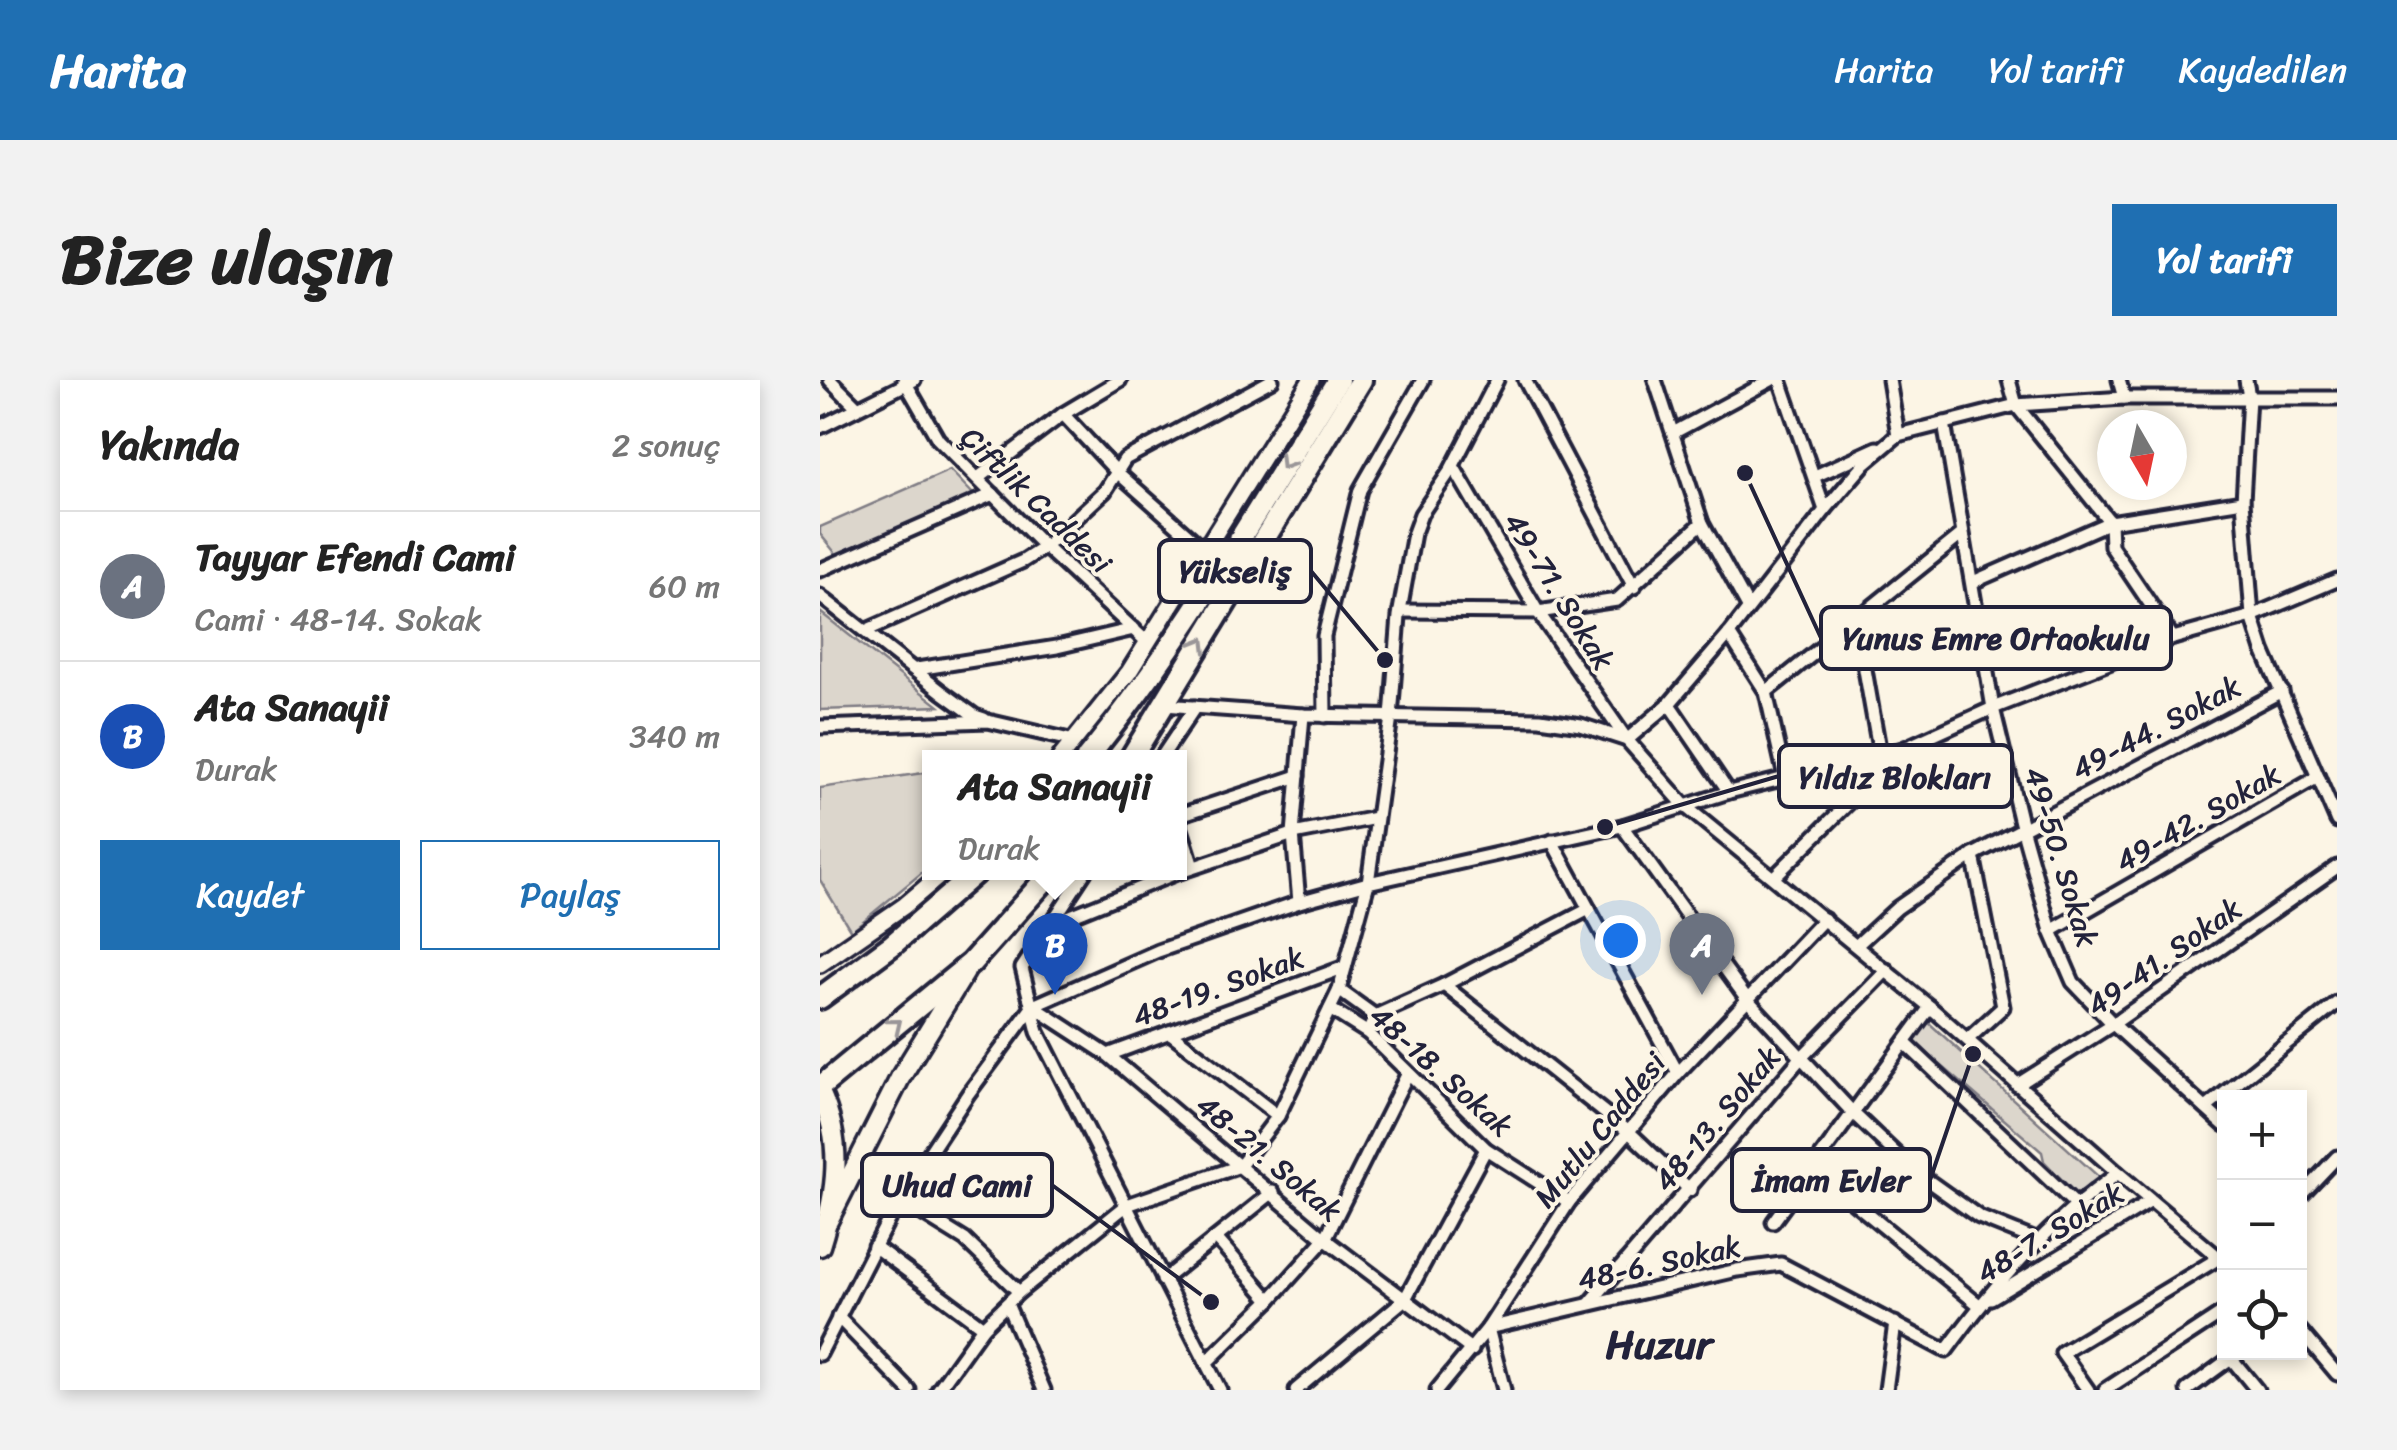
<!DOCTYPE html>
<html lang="tr">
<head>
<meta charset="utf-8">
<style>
  :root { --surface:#fff; --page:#f2f2f2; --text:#222; --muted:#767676; --line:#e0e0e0; --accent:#1f6fb2 }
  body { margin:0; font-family:Sriracha,sans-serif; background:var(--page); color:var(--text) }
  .controls { position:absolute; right:30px; bottom:30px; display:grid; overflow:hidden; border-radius:0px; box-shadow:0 5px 15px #0003 }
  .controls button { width:90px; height:90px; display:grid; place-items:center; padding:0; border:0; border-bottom:2px solid var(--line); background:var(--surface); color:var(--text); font:50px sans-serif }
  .compass { position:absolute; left:1277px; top:30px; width:90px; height:90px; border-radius:50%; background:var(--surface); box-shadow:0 5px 15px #0003; rotate:171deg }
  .you { position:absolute; left:800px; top:560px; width:35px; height:35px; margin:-25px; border:8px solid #fff; border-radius:50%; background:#1a73e8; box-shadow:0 0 0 15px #1a73e833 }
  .badge { display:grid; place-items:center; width:65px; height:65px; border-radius:50%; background:var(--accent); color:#fff; font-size:32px; font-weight:700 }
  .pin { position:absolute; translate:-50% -82px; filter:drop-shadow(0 2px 5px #0008) }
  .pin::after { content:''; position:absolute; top:52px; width:35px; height:30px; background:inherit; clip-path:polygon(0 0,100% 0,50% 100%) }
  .popup { position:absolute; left:102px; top:370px; width:265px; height:130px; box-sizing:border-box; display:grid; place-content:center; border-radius:0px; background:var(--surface); filter:drop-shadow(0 2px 8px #0005); font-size:32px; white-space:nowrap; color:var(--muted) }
  .popup b { font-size:38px; color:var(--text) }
  .popup::after { content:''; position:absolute; left:50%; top:100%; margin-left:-20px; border:20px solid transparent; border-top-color:var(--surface) }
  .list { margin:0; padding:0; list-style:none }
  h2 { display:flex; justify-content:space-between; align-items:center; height:130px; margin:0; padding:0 40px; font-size:42px }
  h2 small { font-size:32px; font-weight:400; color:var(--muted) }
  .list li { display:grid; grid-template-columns:65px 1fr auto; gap:30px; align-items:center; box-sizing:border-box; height:150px; padding:0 40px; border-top:2px solid var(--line) }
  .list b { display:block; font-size:38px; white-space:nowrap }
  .list p { margin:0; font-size:32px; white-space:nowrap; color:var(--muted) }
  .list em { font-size:32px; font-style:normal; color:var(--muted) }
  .actions { display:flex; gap:20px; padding:30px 40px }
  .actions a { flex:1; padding:22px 0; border:2px solid var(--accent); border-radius:0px; text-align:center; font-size:35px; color:var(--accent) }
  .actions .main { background:var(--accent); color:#fff }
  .icon { flex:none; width:55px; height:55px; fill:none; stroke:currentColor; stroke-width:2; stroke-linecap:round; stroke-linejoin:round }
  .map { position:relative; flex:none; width:1517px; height:1010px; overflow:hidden; border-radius:0px }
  header { display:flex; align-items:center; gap:60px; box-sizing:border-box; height:140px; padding:0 50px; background:var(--accent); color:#fff }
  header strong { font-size:48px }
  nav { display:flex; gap:55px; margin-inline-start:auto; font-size:35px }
  .intro { display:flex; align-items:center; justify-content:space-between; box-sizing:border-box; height:240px; padding:0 60px }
  h1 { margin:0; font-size:70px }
  .button { padding:25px 45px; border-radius:0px; background:var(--accent); color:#fff; font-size:35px; font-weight:700 }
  main { display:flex; gap:60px; padding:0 60px }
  aside { flex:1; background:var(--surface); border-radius:0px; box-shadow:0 5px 15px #0003 }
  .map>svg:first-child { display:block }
  .green { fill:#dcd6cc; stroke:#7f7c84; stroke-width:2.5 }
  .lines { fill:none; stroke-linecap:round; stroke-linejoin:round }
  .minor-casing { stroke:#22223b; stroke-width:19 }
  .tertiary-casing { stroke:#22223b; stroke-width:22 }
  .secondary-casing { stroke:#22223b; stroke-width:25 }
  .trunk-casing { stroke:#22223b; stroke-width:28 }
  .minor { stroke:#fcf5e5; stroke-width:11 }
  .tertiary { stroke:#fcf5e5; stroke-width:15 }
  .secondary { stroke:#fcf5e5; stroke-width:18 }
  .trunk { stroke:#fcf5e5; stroke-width:20 }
  .oneway { stroke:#9a9698 }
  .labels { text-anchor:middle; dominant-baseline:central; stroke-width:8; stroke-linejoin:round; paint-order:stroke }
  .street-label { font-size:30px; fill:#22223b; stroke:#fcf5e5 }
  .district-label { font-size:40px; font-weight:bold; fill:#22223b; stroke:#fcf5e5 }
  .leader { fill:none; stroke:#22223b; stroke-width:4 }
  .callout-dot { fill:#22223b; stroke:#fcf5e5; stroke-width:4 }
  .callout { fill:#fcf5e5; stroke:#22223b; stroke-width:4 }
  .callout-label { font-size:32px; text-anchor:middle; font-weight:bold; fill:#22223b }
</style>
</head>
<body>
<header>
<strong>Harita</strong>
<nav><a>Harita</a><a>Yol tarifi</a><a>Kaydedilen</a></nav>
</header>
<div class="intro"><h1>Bize ulaşın</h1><a class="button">Yol tarifi</a></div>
<main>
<aside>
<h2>Yakında<small>2 sonuç</small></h2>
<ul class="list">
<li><span class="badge" style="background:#6b7280">A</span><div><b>Tayyar Efendi Cami</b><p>Cami · 48-14. Sokak</p></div><em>60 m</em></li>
<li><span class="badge" style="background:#1a4fb4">B</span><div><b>Ata Sanayii</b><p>Durak</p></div><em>340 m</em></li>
</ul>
<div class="actions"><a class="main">Kaydet</a><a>Paylaş</a></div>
</aside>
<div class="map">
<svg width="1517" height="1010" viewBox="0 0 1517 1010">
  <rect width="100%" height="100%" fill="#fcf5e5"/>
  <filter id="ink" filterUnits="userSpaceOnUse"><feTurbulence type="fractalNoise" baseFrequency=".01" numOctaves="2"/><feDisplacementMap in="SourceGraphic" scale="20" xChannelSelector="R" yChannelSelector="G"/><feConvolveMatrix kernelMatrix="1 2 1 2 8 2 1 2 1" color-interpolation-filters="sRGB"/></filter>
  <g filter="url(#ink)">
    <g class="green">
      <polygon points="130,90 154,115 17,175 0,154 0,147"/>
      <polygon points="0,232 119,326 0,330"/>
      <polygon points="110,392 110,486 31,551 0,500 0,408"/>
      <polygon points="1108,642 1280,798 1256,814 1224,781 1222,772 1094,662"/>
    </g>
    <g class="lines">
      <g class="minor-casing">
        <g id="minor">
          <polyline points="10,0 37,27"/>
          <polyline points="84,0 118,59 225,167 328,263"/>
          <polyline points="705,0 814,207"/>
          <polyline points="835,0 882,143 928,227"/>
          <polyline points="960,0 1005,130"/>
          <polyline points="1069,0 1078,55"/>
          <polyline points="1189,0 1196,25 1290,142 1291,166 1353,258"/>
          <polyline points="1299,0 1304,18"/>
          <polyline points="1426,0 1429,17 1423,121 1432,236 1443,270 1517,441"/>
          <polyline points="243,34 297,92 387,172"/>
          <polyline points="1124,43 1173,328 1202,447 1231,551 1253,602 1293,644 1404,745"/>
          <polyline points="0,47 94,0"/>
          <polyline points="853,53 951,0"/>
          <polyline points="633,86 718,232 807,360 849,324 909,254 1005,130 1045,83 1078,55 1196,25 1304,18 1517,18"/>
          <polyline points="995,96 1057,68"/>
          <polyline points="158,98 243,34 300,0"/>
          <polyline points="0,190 173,114"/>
          <polyline points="1153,202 1290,142 1423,121"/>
          <polyline points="0,216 122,312 155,336 164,339"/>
          <polyline points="580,231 718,232 797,220 882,143"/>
          <polyline points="1036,239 1060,374"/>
          <polyline points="45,251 203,181 225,167 285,111 305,79 452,0"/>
          <polyline points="909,254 946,312 965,397"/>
          <polyline points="97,289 237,267 314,249"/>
          <polyline points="946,312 1141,155"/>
          <polyline points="849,324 909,412"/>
          <polyline points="344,325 483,335 720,339 761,345 807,360 865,426 1110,627 1298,793 1404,882"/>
          <polyline points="505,336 504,256 540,110 603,0"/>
          <polyline points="0,347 168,341 254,361"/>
          <polyline points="341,378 375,327"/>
          <polyline points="360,435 478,396"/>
          <polyline points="360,446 373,487"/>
          <polyline points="802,446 927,619 1034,734 1093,790 1159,837 1216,860"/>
          <polyline points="732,461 858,693"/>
          <polyline points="265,492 202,588 218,652 400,1010"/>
          <polyline points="360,492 473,454 556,438"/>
          <polyline points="954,497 1083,369 1173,328 1353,258 1432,236 1517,200"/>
          <polyline points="479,522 473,454 483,335"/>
          <polyline points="233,543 359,492"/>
          <polyline points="1231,551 1498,397"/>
          <polyline points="1037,565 1077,528 1153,475 1462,311"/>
          <polyline points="624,605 809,752 870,810"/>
          <polyline points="519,610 555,636"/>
          <polyline points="213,626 288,675 505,859 652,970"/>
          <polyline points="510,629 548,653 666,769 749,822"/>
          <polyline points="349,652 458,736"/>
          <polyline points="548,653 555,636 624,605 769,529"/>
          <polyline points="1148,659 1183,627 1153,475"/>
          <polyline points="1085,663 1256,825"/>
          <polyline points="288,675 525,587"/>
          <polyline points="1197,705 1293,644 1517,487"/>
          <polyline points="1386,728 1517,623"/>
          <polyline points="992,788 1159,925"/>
          <polyline points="1480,816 1517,777"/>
          <polyline points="79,819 145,860 199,912"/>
          <polyline points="953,842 1110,627"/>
          <polyline points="396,858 450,920"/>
          <polyline points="54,866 163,947"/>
          <polyline points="343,900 453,812"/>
          <polyline points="1171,918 1331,821"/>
          <polyline points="770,923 980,679 1067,590"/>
          <polyline points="187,924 224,1010"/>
          <polyline points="18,937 89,1010"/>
          <path d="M668,948L917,890L961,884L1126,971C1177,901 1228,844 1298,793"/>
          <polyline points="668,948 684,1010"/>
          <polyline points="1480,950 1517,994"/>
          <polyline points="0,974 79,819 148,714 213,626 338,571 479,522 548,503 802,446 909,412 1083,369"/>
          <polyline points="1411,978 1437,1010"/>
          <polyline points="386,983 450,920 505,859 588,693"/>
          <polyline points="118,1010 163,947 199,912 307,825 420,786 458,736 519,610 548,503 571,337 579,236 594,153 601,134 630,91 677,0"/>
          <polyline points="476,1010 585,919 666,769"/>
          <polyline points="617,1010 668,948 749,822 858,693 1004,539"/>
          <polyline points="1066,1010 1075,943"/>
          <polyline points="1268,1010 1242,973 1399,878"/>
          <polyline points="1285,1010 1404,932"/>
          <polyline points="1367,1010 1419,972"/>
        </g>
      </g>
      <g class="tertiary-casing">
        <g id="tertiary">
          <polyline points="240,378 309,292 491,0"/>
          <polyline points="0,584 84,526 124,492"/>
        </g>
      </g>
      <g class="secondary-casing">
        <g id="secondary">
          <path d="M0,712C24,764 17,812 0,866"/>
          <polyline points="8,841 80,698 145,592"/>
        </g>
      </g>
      <g class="trunk-casing">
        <g id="trunk">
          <path d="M267,378C363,261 438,128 518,0"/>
          <polyline points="311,378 541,0"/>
          <polyline points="0,618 72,565 156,492"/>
          <polyline points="0,707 151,583 232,492"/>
        </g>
      </g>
      <use href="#minor" class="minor"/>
      <use href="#tertiary" class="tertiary"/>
      <use href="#secondary" class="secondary"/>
      <use href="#trunk" class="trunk"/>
    </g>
    <defs><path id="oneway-chevron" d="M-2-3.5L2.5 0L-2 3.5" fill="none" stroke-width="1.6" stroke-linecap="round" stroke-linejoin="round" transform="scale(2.5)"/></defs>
    <g class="oneway">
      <use href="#oneway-chevron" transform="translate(466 83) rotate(122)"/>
      <use href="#oneway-chevron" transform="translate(380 264) rotate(-59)"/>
      <use href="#oneway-chevron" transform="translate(75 645) rotate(-39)"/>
    </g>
  </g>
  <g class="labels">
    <g class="street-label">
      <text transform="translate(216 120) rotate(44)">Çiftlik Caddesi</text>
      <text transform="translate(739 211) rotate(58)">49-71. Sokak</text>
      <text transform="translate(1336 348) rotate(-28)">49-44. Sokak</text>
      <text transform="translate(1378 438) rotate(-30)">49-42. Sokak</text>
      <text transform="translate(1241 477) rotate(73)">49-50. Sokak</text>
      <text transform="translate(1344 577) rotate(-35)">49-41. Sokak</text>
      <text transform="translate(398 607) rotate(-20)">48-19. Sokak</text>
      <text transform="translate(621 691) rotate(42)">48-18. Sokak</text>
      <text transform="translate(897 739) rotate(-50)">48-13. Sokak</text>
      <text transform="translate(780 750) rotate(-51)">Mutlu Caddesi</text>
      <text transform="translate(449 778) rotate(40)">48-21. Sokak</text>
      <text transform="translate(1230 853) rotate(-31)">48-7. Sokak</text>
      <text transform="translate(839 883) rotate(-12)">48-6. Sokak</text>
    </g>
    <g class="district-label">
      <text x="839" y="964">Huzur</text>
    </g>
  </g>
  <path class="leader" d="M565 280L491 191M925 93L1001 258M785 447L959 396M1153 674L1110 800M391 922L232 805"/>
  <g class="callout-dot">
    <circle cx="565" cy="280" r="10"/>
    <circle cx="925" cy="93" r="10"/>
    <circle cx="785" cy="447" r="10"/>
    <circle cx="1153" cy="674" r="10"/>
    <circle cx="391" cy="922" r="10"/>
  </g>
  <g class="callout">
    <rect x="339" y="160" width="152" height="62" rx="10"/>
    <rect x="1001" y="227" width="350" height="62" rx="10"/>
    <rect x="959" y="365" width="233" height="62" rx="10"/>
    <rect x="912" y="769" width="198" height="62" rx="10"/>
    <rect x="42" y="774" width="190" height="62" rx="10"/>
  </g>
  <g class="callout-label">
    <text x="415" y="202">Yükseliş</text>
    <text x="1176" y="269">Yunus Emre Ortaokulu</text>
    <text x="1075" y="408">Yıldız Blokları</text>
    <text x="1011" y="811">İmam Evler</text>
    <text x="137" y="816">Uhud Cami</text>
  </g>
</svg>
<div class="controls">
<button>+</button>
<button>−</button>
<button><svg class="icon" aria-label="locate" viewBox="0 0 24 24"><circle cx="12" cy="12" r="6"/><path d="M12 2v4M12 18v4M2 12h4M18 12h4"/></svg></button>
</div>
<svg class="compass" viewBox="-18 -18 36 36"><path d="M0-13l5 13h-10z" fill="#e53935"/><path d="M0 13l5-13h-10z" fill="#767676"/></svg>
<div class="you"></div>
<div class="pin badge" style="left:882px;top:615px;background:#6b7280">A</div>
<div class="pin badge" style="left:235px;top:615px;background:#1a4fb4">B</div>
<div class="popup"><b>Ata Sanayii</b>Durak</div>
</div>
</main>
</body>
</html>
